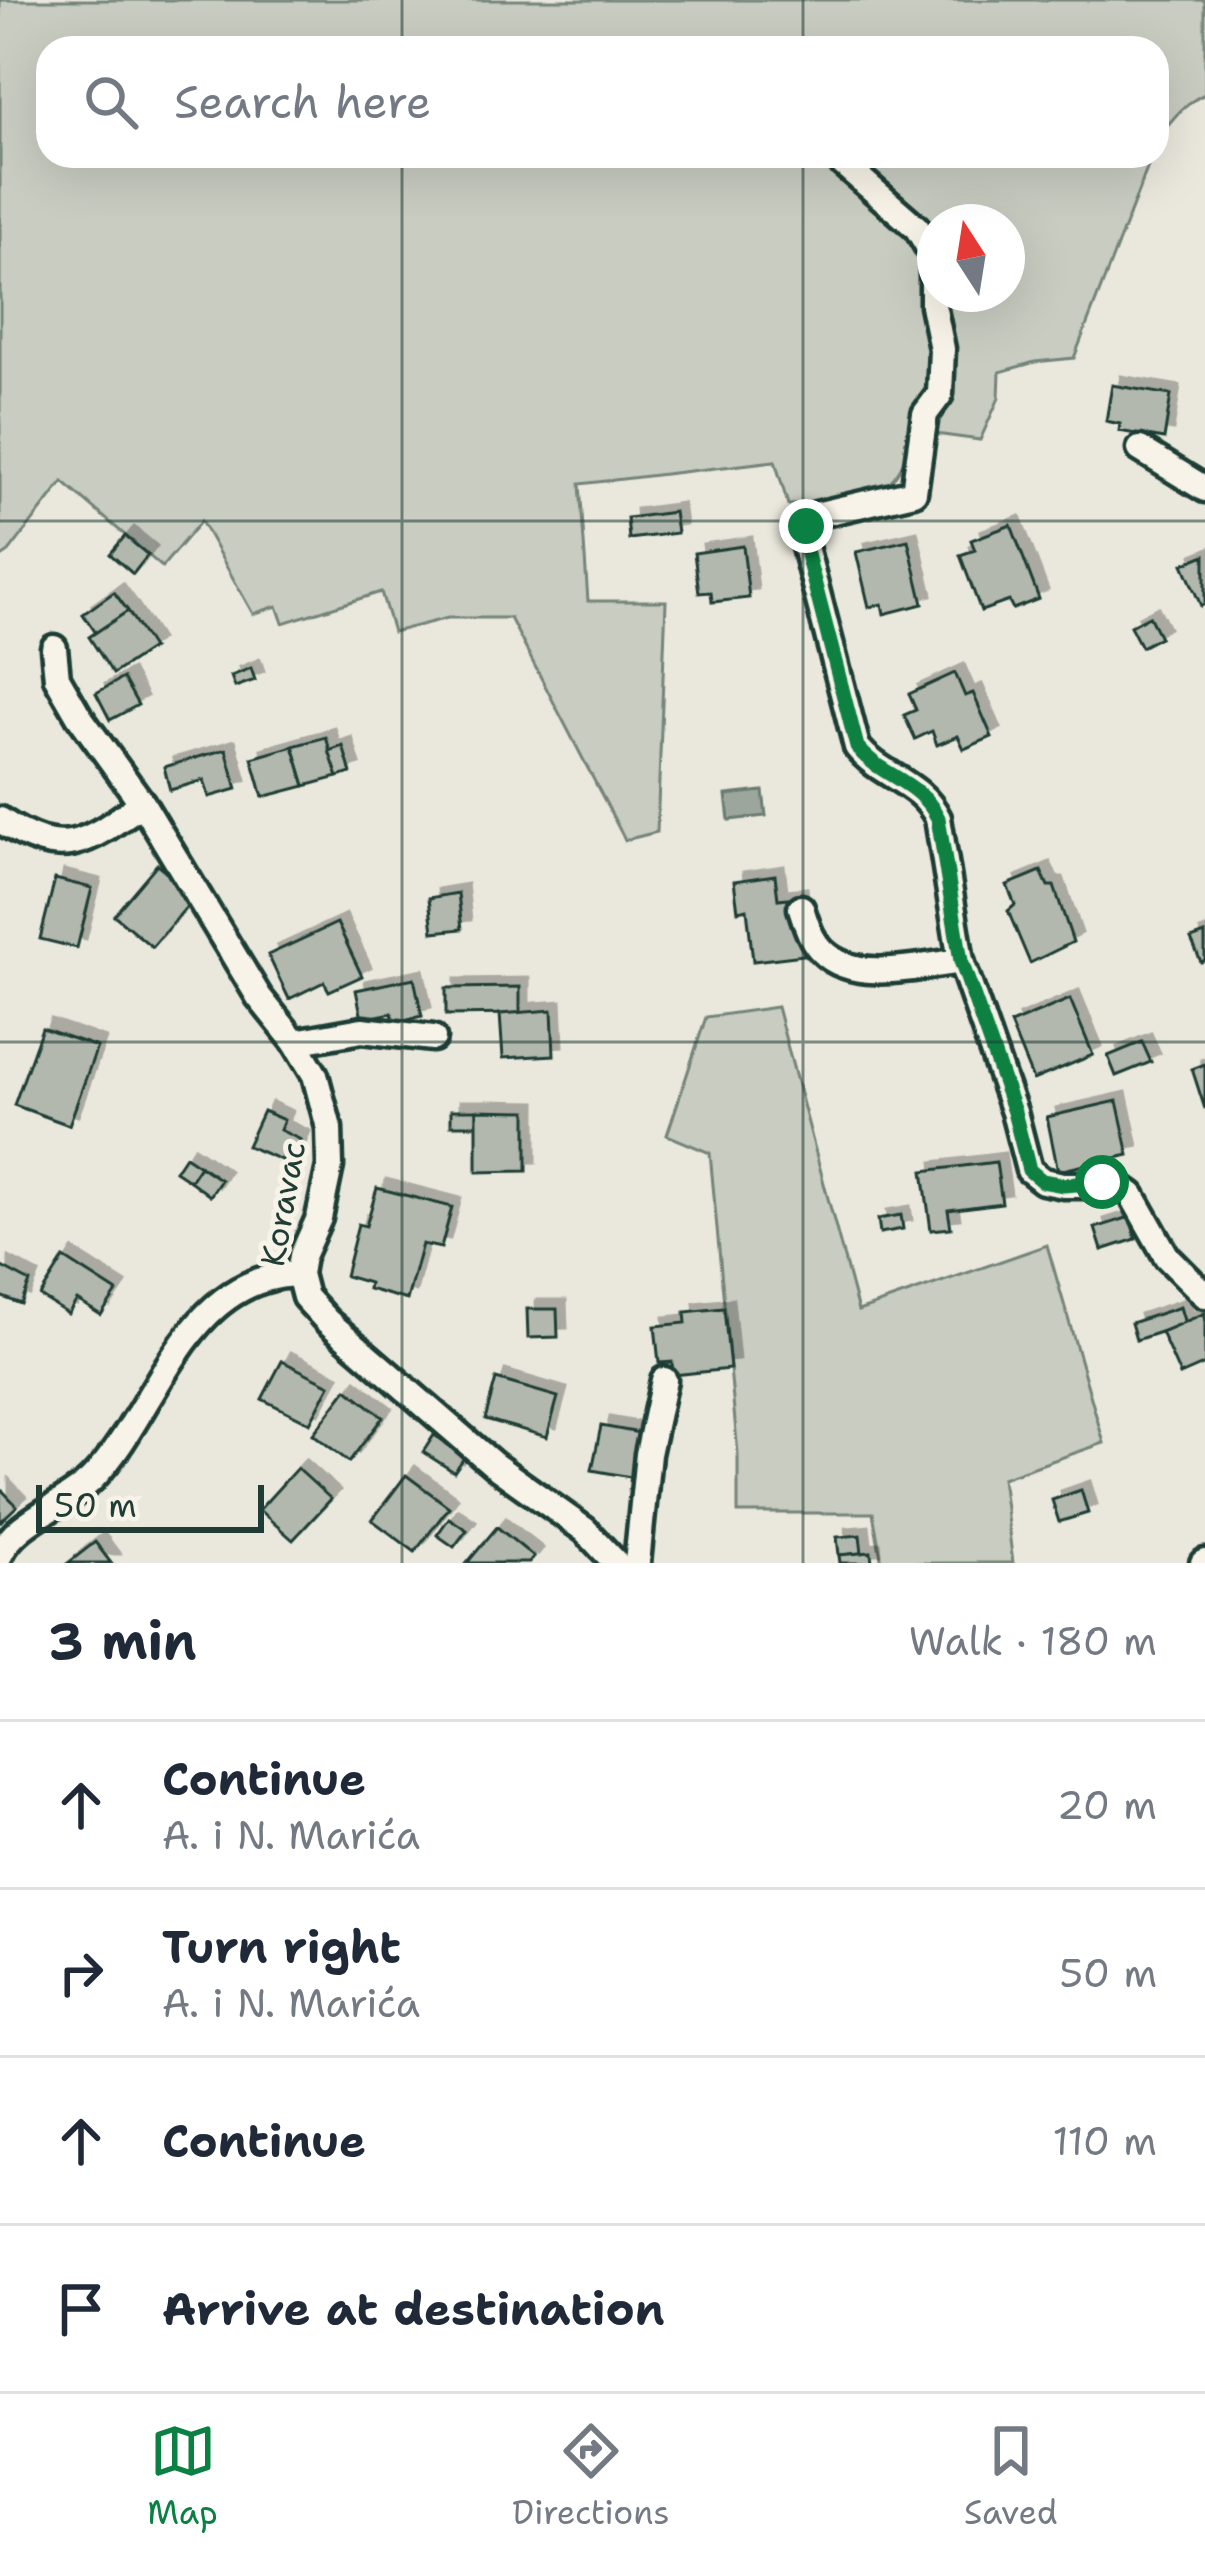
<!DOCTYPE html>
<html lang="en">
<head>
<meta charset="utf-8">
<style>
  :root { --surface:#fff; --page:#f6f6f7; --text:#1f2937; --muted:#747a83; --line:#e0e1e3; --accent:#0b8043 }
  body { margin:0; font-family:"Shantell Sans",sans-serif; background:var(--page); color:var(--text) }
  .compass { position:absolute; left:917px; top:204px; width:108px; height:108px; border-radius:50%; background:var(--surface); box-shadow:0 12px 48px #0002; rotate:348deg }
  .scale { position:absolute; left:36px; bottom:30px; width:228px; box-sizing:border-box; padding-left:12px; border:6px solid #1f3d34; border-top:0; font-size:33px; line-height:42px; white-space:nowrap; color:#1f3d34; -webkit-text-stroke:9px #f7f3e8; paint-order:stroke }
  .stop { position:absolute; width:36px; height:36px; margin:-27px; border:9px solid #0b8043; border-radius:50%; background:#fff }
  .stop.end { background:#0b8043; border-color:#fff; box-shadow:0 3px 12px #0008 }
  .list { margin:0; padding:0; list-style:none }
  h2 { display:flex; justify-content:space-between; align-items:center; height:156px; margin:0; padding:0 48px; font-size:51px }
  h2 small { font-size:39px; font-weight:400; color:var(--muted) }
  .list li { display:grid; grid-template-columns:78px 1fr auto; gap:36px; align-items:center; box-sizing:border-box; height:168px; padding:0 48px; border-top:3px solid var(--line) }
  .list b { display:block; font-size:45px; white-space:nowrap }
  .list p { margin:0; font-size:39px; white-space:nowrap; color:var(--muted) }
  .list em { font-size:39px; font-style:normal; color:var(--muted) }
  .icon { flex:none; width:66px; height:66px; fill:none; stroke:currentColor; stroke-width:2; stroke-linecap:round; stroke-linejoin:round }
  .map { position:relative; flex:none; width:1205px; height:1563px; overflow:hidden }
  .search { position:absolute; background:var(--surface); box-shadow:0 12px 48px #0002; left:36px; right:36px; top:36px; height:132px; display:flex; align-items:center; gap:30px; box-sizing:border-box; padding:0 42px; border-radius:36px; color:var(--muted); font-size:45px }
  .sheet { height:828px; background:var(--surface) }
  nav { display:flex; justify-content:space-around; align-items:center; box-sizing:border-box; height:168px; border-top:3px solid var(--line); background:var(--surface); font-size:33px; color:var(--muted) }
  nav a { display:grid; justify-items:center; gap:6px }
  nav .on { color:var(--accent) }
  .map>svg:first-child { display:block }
  .green { fill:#c8ccc1; stroke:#74847a; stroke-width:3; fill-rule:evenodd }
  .water { fill:#9ca69c; stroke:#6a7c72; stroke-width:3 }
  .building { fill:#b2b8ae; stroke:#1f3d34; stroke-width:3; filter:url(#shadow) }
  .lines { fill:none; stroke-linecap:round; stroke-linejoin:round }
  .street-casing { stroke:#1f3d34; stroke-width:33 }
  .street { stroke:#f7f3e8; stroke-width:24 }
  .route { stroke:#0b8043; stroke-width:15 }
  .grid { fill:none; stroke:#1f3d34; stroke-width:3; stroke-opacity:0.55 }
  .labels { text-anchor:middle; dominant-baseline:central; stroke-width:10; stroke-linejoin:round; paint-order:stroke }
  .street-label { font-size:33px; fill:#1f3d34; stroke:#f7f3e8 }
</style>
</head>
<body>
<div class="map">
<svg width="1205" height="1563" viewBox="0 0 1205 1563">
  <defs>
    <filter id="shadow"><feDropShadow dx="9" dy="-9" stdDeviation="0" flood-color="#0004"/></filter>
  </defs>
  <rect width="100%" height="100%" fill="#eae8dd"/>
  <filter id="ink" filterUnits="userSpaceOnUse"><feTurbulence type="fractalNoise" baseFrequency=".00833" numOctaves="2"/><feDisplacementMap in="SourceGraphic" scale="24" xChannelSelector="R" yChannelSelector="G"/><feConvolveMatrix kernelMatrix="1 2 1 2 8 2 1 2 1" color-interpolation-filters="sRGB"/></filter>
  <g filter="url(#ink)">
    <g class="green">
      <path d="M0,0H1205V94C1186,102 1165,124 1157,144V48H48V156H1152L1074,358L1035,362L1000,372L999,398L980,440L913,431C899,508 853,499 788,505L775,461L580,484L588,601H666L657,832L625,840L510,618H448L393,632L381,592L283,623L277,606L253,614L201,521L162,567L63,482L9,552L0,558ZM935,222H1007V294H935Z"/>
      <polygon points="777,1007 858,1311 1047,1245 1104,1443 1002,1478 1013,1563 882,1563 873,1513 738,1513 738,1454 710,1153 667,1135 706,1017"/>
    </g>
    <polygon class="water" points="763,791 766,816 729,820 726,795"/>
    <g class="building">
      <polygon points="1112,385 1171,395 1164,439 1119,431 1120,424 1106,421"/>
      <polygon points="674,512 677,533 629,539 627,518"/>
      <polygon points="1011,525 1039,599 1013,609 1009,601 981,611 960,555 975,550 971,540"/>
      <polygon points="125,536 148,555 133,574 110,554"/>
      <polygon points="908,540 923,604 884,614 882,604 869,607 856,552"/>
      <polygon points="743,546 749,598 712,602 711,592 699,593 694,553"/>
      <polygon points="1205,555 1205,604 1201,606 1183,564"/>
      <polygon points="114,592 128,611 96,633 83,614"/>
      <polygon points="128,611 152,648 113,674 89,637"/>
      <polygon points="1149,616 1160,637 1141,647 1130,626"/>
      <polygon points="251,668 255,680 235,687 231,676"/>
      <polygon points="955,673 965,696 973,693 992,737 964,749 958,736 937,745 932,731 915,739 904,715 916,710 909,694"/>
      <polygon points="123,678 138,705 110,720 96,693"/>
      <polygon points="326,737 338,777 305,786 293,746"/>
      <polygon points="293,746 305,786 263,797 252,758"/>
      <polygon points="343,746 351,773 338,777 329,751"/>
      <polygon points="226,749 237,789 209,797 204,780 170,790 164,767"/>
      <polygon points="157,864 196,896 152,947 114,915"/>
      <polygon points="1041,871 1048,886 1054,886 1073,942 1030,963 1008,911 1015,905 1007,885"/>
      <polygon points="775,875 778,899 798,897 804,955 753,961 747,909 738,911 734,881"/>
      <polygon points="55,879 92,888 77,948 40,939"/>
      <polygon points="458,893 462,929 433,932 429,898"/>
      <polygon points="337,923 362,976 329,991 324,982 289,999 268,955"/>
      <polygon points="1205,934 1205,960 1201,962 1191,939"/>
      <polygon points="414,978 422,1016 394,1022 392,1013 362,1019 356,990"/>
      <polygon points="520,987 520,1014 446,1015 446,988"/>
      <polygon points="1070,999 1093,1055 1033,1080 1010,1024"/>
      <polygon points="552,1010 554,1055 503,1058 500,1014"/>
      <polygon points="42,1028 97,1047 69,1125 14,1105"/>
      <polygon points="1142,1042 1151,1062 1116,1076 1108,1056"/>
      <polygon points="1205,1064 1205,1109 1192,1069"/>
      <polygon points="1117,1101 1129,1155 1058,1171 1047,1117"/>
      <rect x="451" y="1110" width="26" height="15"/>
      <polygon points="477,1110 527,1111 527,1171 477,1172"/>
      <polygon points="263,1111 284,1120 280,1130 301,1140 291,1164 247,1146"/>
      <polygon points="185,1156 200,1166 190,1181 175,1171"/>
      <polygon points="996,1162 1002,1203 948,1210 951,1228 931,1230 923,1171"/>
      <polygon points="200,1166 221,1180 210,1196 190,1181"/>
      <polygon points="377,1188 452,1207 441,1248 422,1244 407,1300 368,1289 369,1283 345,1276 358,1224 366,1226"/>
      <polygon points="901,1215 903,1229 880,1233 878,1219"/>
      <polygon points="1130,1217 1136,1239 1102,1250 1095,1228"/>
      <polygon points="64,1258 117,1292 101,1315 77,1300 68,1314 40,1296"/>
      <polygon points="0,1266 30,1282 21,1304 0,1296"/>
      <polygon points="1180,1307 1185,1324 1136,1340 1131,1323"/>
      <polygon points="724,1308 730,1369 673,1375 672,1362 659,1363 655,1326 686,1323 685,1312"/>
      <polygon points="527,1309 557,1309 558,1337 528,1338"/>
      <polygon points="1205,1313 1205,1364 1180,1375 1161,1332"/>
      <polygon points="282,1361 330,1385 310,1423 262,1399"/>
      <polygon points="496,1379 558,1397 547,1437 485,1419"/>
      <polygon points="347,1389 383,1417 349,1462 313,1434"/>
      <polygon points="601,1426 645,1434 636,1478 592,1470"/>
      <polygon points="434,1435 466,1455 454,1472 423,1452"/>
      <polygon points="297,1468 331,1499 293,1540 259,1510"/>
      <polygon points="406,1475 449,1507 415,1552 372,1520"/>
      <polygon points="0,1488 17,1506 0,1522"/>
      <polygon points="1081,1490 1088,1513 1059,1522 1052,1500"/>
      <polygon points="449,1518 467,1530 454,1547 437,1535"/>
      <polygon points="497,1527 534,1557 529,1563 467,1563"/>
      <polygon points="860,1535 862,1553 839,1555 837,1537"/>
      <polygon points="95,1542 111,1563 68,1563"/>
      <polygon points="871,1552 872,1563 840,1563 839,1555"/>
    </g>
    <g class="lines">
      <g class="street-casing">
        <g id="street">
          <path d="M841,162L917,228L933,255V305L942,349L940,394L925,414L914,492L816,515L806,526L803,539L857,747C881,777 920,781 938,818L961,961"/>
          <polyline points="1140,449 1205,489"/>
          <polyline points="54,648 57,678 79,716 142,803 259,997 295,1042 315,1075 329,1128 330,1166 319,1218 302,1256 299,1274 305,1297 327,1321 494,1465 585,1530 616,1563"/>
          <path d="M0,820C63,862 87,843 142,803"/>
          <path d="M801,908C806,923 810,939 822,951C854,984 921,966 961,961L1014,1112L1029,1170L1043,1181L1064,1185H1118L1132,1195L1167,1257L1205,1295"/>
          <polyline points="295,1042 362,1030 433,1038"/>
          <path d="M0,1555C15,1520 65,1506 92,1479C158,1411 184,1276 299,1274"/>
          <polyline points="637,1563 648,1454 664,1380"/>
          <polyline points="1203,1563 1205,1562"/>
        </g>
      </g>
      <use href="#street" class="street"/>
    </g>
  </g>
  <g class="lines" filter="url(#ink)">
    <path class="route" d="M806,526L803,539L857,747C881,777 920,781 938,818L961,961L1014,1112L1029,1170L1042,1181L1064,1185L1102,1182"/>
  </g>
  <path class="grid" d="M402,0V48M803,0V48M402,156V1563M803,156V1563M0,521H1205M0,1042H1205"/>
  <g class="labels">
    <g class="street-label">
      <text transform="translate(283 1204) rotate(-80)">Koravac</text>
    </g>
  </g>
</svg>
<svg class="compass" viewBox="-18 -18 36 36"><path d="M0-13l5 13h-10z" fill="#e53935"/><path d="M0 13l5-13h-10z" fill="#747a83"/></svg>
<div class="scale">50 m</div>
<div class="stop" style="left:1102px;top:1182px"></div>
<div class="stop end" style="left:806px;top:526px"></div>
<div class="search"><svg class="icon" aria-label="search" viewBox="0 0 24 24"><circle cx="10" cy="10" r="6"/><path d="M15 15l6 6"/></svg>Search here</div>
</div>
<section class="sheet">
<h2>3 min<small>Walk · 180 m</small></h2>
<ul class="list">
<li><svg class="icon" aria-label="ahead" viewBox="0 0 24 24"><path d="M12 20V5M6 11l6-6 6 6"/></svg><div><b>Continue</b><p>A. i N. Marića</p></div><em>20 m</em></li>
<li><svg class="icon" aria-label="right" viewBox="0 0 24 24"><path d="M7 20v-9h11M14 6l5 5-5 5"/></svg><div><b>Turn right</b><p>A. i N. Marića</p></div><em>50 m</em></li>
<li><svg class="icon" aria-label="ahead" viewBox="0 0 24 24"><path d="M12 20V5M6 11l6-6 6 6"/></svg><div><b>Continue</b></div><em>110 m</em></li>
<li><svg class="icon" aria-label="arrive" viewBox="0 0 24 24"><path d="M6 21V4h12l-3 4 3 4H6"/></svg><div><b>Arrive at destination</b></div></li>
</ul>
</section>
<nav>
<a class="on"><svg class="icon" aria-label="map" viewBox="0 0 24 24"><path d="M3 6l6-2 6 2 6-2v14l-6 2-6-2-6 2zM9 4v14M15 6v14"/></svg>Map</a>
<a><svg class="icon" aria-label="directions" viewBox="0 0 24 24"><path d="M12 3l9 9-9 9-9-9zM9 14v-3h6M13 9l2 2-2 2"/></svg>Directions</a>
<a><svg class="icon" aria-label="saved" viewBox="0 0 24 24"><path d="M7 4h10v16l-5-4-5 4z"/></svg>Saved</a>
</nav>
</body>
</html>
